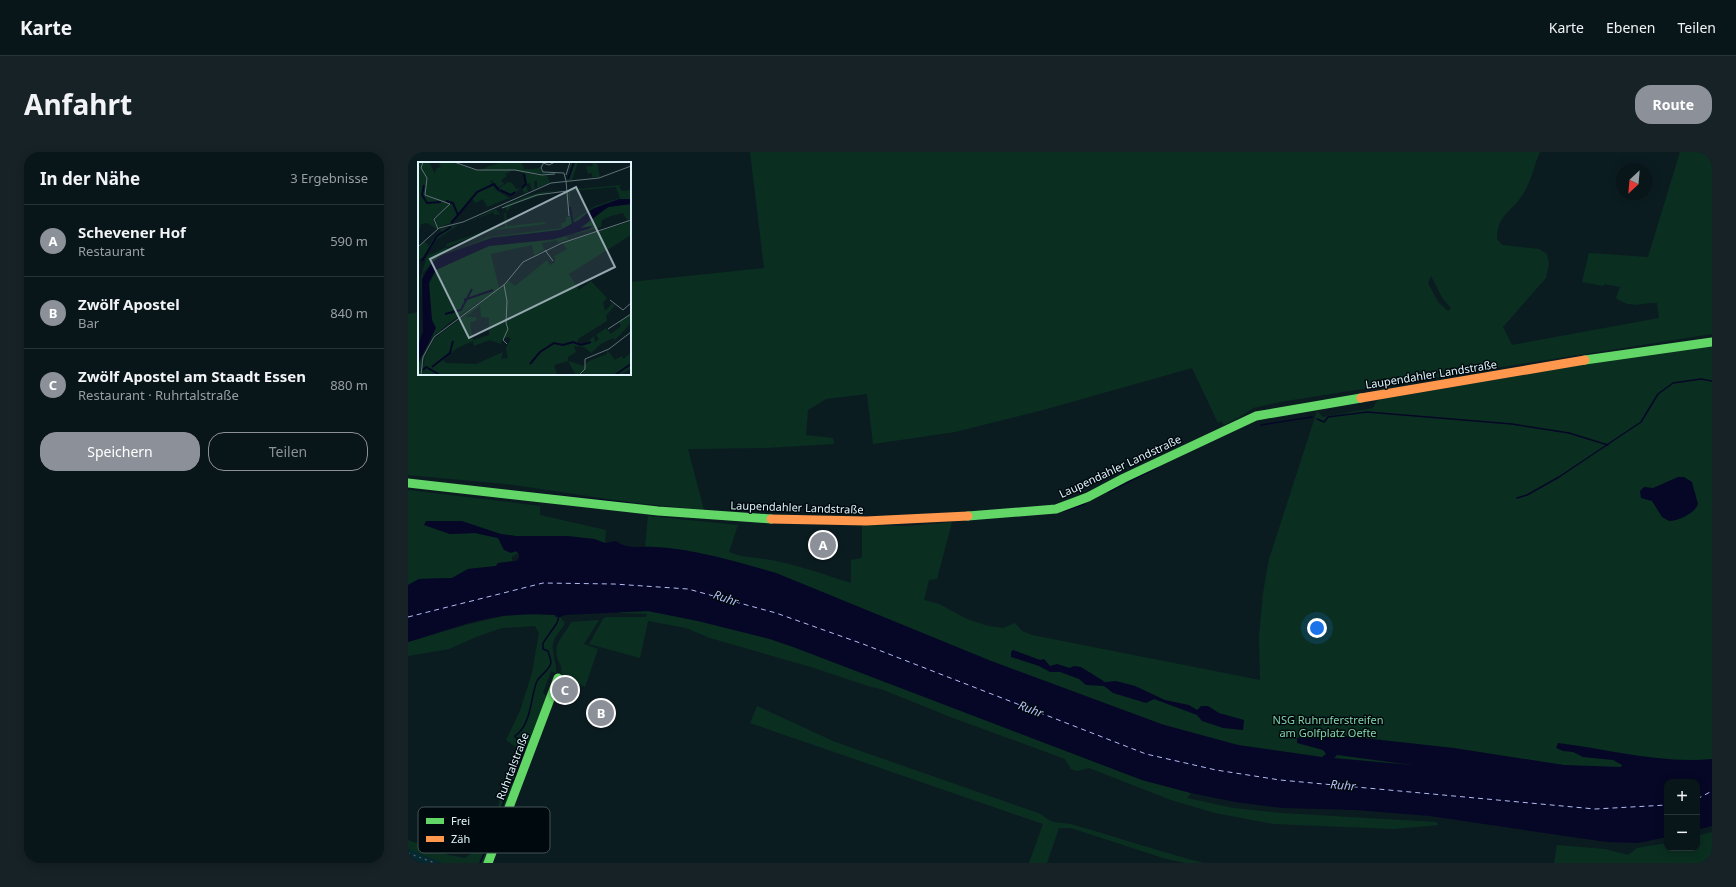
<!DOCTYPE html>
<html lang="de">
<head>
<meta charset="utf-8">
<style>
  :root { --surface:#081519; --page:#162226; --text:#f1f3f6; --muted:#989fa2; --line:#293438; --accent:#8c9099 }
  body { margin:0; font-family:"Noto Sans",sans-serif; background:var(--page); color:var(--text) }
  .controls { position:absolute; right:12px; bottom:12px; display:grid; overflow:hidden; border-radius:8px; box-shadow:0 2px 10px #0003 }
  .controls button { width:36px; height:36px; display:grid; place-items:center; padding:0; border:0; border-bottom:1px solid var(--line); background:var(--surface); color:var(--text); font:20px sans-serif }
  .compass { position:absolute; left:1208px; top:12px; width:36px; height:36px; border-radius:50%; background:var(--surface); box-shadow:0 2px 10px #0003; rotate:206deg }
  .you { position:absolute; left:909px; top:476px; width:14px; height:14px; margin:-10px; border:3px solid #fff; border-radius:50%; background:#1a73e8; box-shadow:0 0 0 6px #1a73e833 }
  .badge { display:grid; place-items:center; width:26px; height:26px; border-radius:50%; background:var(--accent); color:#fff; font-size:13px; font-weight:700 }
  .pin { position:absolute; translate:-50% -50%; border:2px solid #fff; box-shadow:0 1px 4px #0006 }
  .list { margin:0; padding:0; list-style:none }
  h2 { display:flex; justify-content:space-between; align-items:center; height:52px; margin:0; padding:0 16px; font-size:17px }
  h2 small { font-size:13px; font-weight:400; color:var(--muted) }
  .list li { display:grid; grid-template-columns:26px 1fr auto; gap:12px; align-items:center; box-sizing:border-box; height:72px; padding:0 16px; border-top:1px solid var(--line) }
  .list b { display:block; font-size:15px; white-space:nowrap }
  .list p { margin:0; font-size:13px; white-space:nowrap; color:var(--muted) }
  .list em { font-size:13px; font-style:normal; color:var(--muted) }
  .actions { display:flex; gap:8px; padding:12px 16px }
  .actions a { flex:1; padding:9px 0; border:1px solid var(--accent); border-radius:16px; text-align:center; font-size:14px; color:var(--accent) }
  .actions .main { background:var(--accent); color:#fff }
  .map { position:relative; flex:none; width:1304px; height:711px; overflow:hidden; border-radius:16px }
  header { display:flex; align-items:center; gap:24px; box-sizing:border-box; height:56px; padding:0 20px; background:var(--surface); border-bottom:1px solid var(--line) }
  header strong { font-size:19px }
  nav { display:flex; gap:22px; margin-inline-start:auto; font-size:14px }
  .intro { display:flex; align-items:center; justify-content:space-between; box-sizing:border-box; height:96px; padding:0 24px }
  h1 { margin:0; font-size:28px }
  .button { padding:10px 18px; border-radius:16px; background:var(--accent); color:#fff; font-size:14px; font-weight:700 }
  main { display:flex; gap:24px; padding:0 24px }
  aside { flex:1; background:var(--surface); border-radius:16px; box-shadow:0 2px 10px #0003 }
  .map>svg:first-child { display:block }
  .built { fill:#042932 }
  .green { fill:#0a2f20; fill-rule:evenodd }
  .water { fill:#060726; fill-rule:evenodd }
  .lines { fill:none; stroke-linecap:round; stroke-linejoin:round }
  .stream { stroke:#060726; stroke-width:1.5 }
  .ferry { stroke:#b3bcf3; stroke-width:1; stroke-dasharray:5 4; stroke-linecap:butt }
  .fast { stroke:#63d668; stroke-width:9 }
  .slow { stroke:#ff974d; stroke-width:9 }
  .rail { stroke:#525d5e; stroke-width:1.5; stroke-dasharray:2 4; stroke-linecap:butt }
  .labels { text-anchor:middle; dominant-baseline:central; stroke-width:3; stroke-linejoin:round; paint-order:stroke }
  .street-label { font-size:11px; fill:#dff4fb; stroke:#000a0e }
  .park-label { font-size:11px; fill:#83d2a9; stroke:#000a0e }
  .water-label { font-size:12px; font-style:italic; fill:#b3bcf3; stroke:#000a0e }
  .inset-river { fill:none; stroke:#060726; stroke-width:2 }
  .inset-road { fill:none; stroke:#607278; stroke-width:1 }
  .view { fill:#95a8af; fill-opacity:0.15; stroke:#95a8af; stroke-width:2 }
  .inset-edge { fill:none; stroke:#dff4fb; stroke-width:2 }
  .key { fill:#000a0e; stroke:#435055; stroke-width:1 }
  .key-label { font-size:11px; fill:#dff4fb }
</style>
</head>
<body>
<header>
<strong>Karte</strong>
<nav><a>Karte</a><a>Ebenen</a><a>Teilen</a></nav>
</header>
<div class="intro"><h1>Anfahrt</h1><a class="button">Route</a></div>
<main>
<aside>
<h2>In der Nähe<small>3 Ergebnisse</small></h2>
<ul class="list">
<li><span class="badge">A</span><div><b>Schevener Hof</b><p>Restaurant</p></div><em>590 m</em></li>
<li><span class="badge">B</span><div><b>Zwölf Apostel</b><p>Bar</p></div><em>840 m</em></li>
<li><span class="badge">C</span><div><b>Zwölf Apostel am Staadt Essen</b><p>Restaurant · Ruhrtalstraße</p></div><em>880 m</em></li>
</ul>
<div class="actions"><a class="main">Speichern</a><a>Teilen</a></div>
</aside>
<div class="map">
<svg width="1304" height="711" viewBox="0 0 1304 711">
  <rect width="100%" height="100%" fill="#0b1c21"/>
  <polygon class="built" points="0,697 34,711 0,711"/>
  <g class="green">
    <path d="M342,0H1132C1126,13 1123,30 1115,42C1105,59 1089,62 1089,87L1094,93L1131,97L1139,102L1141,111L1138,126L1095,175L1104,193L1251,166L1249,151C1231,150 1225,158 1208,146L1212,135L1196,132V134L1174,130L1181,101L1240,105L1272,0H1304V182L872,250L845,256L833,264L816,273L813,269L810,271L784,216L635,258L547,280L465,292L459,242L418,247L400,258L398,283L425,286L426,292L358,296L280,297L296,358L220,350L106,333L0,323V162L11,160V222H222V130L356,116ZM1023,124L1035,147L1043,156L1040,159L1030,150L1020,131Z"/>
    <path d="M1304,194V607L1231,625L1004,617L914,608L830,593L775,580L583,509L368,421L306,404L259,396L237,395L240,364L330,373L321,400C337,407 355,405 372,410C396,415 420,424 443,431V408L454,406V373L500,374L544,370L529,427L521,428L516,448L531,452L559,467L580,474L595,476L607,471L614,479L624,483L852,528L851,485L855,441L861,407L909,259L915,265L965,256L969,248L1224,204Z"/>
    <polygon points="0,338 132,354 132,363 198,378 197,391 186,387 159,384 108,384 16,373 42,382 67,381 90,386 111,402 108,402 104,405 104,409 90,411 89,414 60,417 44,426 11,427 0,433"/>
    <polygon points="240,459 290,469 362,487 388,496 734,628 783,641 779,646 825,656 873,661 1028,670 1031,673 986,677 866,672 807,661 763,648 681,616 669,619 663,617 657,607 545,566 473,537 463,535 403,515 302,486 278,476 240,469 232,506 181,492 195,467 198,465 238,465 239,462 212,461 211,460"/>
    <path d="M128,462L147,463L148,465H152L157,471C154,478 147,483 145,491C143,501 149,511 148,521L143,519L135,541L141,547L78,711H34L0,697V688L41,703L57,706L69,697L85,668L90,656L93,641L108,610L109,596L98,588L112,559L124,521L131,481L127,474L94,476L68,485L41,497L0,504V490L58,473L95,464Z"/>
    <path d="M191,468L176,492L190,497L177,535L153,525C155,510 151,515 149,504C146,489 158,482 163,470Z"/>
    <path d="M349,554L427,590L633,662C646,674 652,669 666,673C710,685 752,700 796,711H777L758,707L663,676H651L639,711H621L635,672L342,571Z"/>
    <polygon points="1304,680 1304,711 1146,711 1149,693 1197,697 1220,703 1229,696 1259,691 1259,696 1289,696 1289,684"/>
  </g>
  <g class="water">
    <path d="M1270,325H1276L1284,330L1290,352C1287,361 1271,369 1261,369L1254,365L1244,349L1233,346L1232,339L1236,335L1245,336Z"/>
    <path d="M18,369H54L93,382L108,384H159L186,387L197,391L208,389C220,398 232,394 247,395C287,397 329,410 368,421L583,509L753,572L830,593L914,605L918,602L915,598L889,591V587L893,583L901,580L1046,596L1156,613L1213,615L1214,613L1205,608L1175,605L1165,600L1155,599L1148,596L1150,591C1201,597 1252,612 1304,607V674L1289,678V630H1259V685L1230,691L1198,690L1022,664L947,658L875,656L827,650L783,641L734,628L388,496L362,487L290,469L240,459L157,463L152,465H148L147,463C130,462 112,462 95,464C63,468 31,481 0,490V433L11,427L44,426L60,417L88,414L90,411L108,409L111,406V402L108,399L103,401L96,398L90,386L67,381L42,382L16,373ZM929,603L1004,613L926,606Z"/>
    <polygon points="605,498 632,508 636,507 642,514 649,512 662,516 666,514 673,515 697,530 708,529 727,534 757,548 781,553 789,558 793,554 800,554 811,561 836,568 835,578 815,576 794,569 789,563 746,547 738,551 705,541 696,534 678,533 671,527 652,520 642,520 631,514 603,505 603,500"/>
  </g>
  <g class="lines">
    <g class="stream">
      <polyline points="909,267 916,270 920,265 959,260 1104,272 1161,281 1200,293"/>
      <polyline points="853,273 904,265"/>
      <polyline points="107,339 221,351"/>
      <polyline points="700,340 750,315"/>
      <polyline points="1109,346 1119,343 1151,325 1233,270 1250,242 1265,231 1293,227 1304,229"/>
      <polyline points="656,359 677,352"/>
      <path d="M72,711L91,667L99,638L107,626L118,593L115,587L108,586L107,584C124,572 122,546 129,529C133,522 141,519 143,511C143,507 141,503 140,499L135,497V491L149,471L151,464"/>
    </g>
    <g class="ferry">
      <polyline points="0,465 135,431 206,432 280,437 368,461 455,492 738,602 808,618 872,628 1187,657 1259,653"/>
      <polyline points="1289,647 1304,639"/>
    </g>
    <g class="fast">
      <polyline points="1177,208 1304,190"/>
      <polyline points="0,331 250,359 363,367"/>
      <polyline points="560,364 648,357 680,345 716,326 848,264 953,246"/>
      <polyline points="80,711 150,526"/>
    </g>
    <g class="slow">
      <polyline points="953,246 1177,208"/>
      <polyline points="363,367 458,369 560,364"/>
    </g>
    <polyline class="rail" points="0,701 27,711"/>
  </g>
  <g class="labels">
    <g class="street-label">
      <text transform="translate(1023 222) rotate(-9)">Laupendahler Landstraße</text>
      <text transform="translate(712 314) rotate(-25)">Laupendahler Landstraße</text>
      <text transform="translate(389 355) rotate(2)">Laupendahler Landstraße</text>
      <text transform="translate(104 614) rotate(-69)">Ruhrtalstraße</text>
    </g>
    <g class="park-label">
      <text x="920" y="567">NSG Ruhruferstreifen<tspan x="920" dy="13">am Golfplatz Oefte</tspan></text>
    </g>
    <g class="water-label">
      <text transform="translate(318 446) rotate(19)">Ruhr</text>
      <text transform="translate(623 557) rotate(21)">Ruhr</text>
      <text transform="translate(935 633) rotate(5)">Ruhr</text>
    </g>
  </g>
  <g transform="translate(10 10)">
    <rect width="213" height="213" fill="#0b1c21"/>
    <path d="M0,0H11L17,12L18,7L24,4L20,3L24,0H34L61,9L71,4L86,0H103L106,7H114L121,6L125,0L122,8L126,11H140L130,13L118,11H108L129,14L132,21L119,26V19H116L117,27L114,28L112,21L108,22L110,30L106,31L104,26L108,22L107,11L95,8L87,12L89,14L83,18L86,22L79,26L74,18L72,19L78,28L91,36L69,45L65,37L57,41L54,36L33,61L20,65L17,56L31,45L15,56L19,67L9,61L3,62L0,72ZM153,0H160L154,18H149ZM166,0H179L182,15H174V11L170,12L168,5L175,4L174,0ZM90,20L94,21L98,27L103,26L93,33L80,27ZM203,23L201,25L204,29L213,28V37L186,42L145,67L126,71L74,75L45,86L70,75L144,66L143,61L148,60V55L153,54L150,28ZM198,25L202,36L177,44L156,58L152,43V29ZM149,28L132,30L94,43L88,51L89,64L127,60L128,62L68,69L29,85L28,82L61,71L68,68L87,65L86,52L81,53L79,52L77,53L75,50L46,62L78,47L82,53L89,50L87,43L109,34L124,30ZM213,42V57L209,58L205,51L193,54L184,58L183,65L154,73L174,64L163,66L190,45ZM213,59V73L151,112L161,128L173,119L189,136L185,140L187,149L195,141L197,143L188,154L189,159L160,177V182H167L176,174L177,180L181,177L178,173L188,166L193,172L203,164L201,160L213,152V161L197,178L195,176L183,182L173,191L166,185L156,184L158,190L150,195V199L166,204L171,199L189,192V188L197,198L204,194L205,197L213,191V206L203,213H166L164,210L158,213L150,199L136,203L139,213H4L5,199L16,177L91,119L97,124L129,98L132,103L137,100V95L133,96L149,87L144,81ZM62,144L63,155L71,156V173L55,178L52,161L59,158L58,155H48ZM90,175L93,177L88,186L90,196L83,197L85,190L58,202L28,201L25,198L39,186L55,179L56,184L72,178L83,182L84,177ZM40,63L18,78L4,100L5,96L0,97V87L6,79L11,84L16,76L24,71L22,67ZM149,74L150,77L140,81L139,78L124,81L126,88L116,93L114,83L73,92L81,126L31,161L15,175L10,184L3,213H0V202L15,174L10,131L12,116L18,108L25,102L71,84L133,78ZM29,85L30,90L22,93L5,111L4,144L3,115L9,94Z" fill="#0a2f20" fill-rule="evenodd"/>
    <path d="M201,37H213V42L190,45L162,66L175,64L171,67L136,77L71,84L18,108L11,121L14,158L18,166L0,202V184L5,169L4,117L14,100L25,93L74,76L142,68L161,58L174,47Z" fill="#060726"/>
    <path class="inset-river" d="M150,17L156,0M6,23L4,33L9,41L23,40M104,26L108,22L106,12M82,28L93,33L97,30M28,39L35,41L40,53L33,61M152,45L155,62M40,53L59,30L76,22L81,28M4,99L19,74L33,65M46,138L75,128M27,152L43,148L54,127M0,193L9,168L6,123L10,113L18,102L73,80L142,71L193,42L213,39M112,202L122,190L136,181L145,183L155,180L163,183L173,180M14,205L32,191L35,179M5,208L8,205L22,213M33,213H50M197,213L213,202"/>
    <path class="inset-road" d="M5,0L3,6L9,16L7,33L32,42L16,57L20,67M36,0L59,8H97L124,13L137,12M126,0L123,6L125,10L146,11L148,19M125,1L131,3L137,0M148,13L152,0M148,19L151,54M84,46L119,33L149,29M0,85L21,66L45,60L133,21L181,16L213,4M127,88L135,99M0,120V150M86,123L89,139L88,161L90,167L85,178L89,182M192,138L205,148L213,141M190,167L213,152M3,213L5,195L16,175L87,122L105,100L144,81L213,58M161,213L167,207V197L191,187L213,170"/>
    <path class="view" d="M158,25L197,105L51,176L12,97Z"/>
    <rect width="213" height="213" class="inset-edge"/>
  </g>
  <rect x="10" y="655" width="132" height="46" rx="6" class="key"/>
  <rect x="18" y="666" width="18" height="6" fill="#63d668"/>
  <rect x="18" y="684" width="18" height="6" fill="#ff974d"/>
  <g class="key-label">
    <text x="43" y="673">Frei</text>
    <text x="43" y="691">Zäh</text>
  </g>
</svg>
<div class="controls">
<button>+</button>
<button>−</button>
</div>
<svg class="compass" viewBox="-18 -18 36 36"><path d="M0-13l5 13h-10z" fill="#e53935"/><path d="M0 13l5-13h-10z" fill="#989fa2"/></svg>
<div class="you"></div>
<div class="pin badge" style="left:415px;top:393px">A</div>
<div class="pin badge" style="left:193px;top:561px">B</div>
<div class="pin badge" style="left:157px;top:538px">C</div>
</div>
</main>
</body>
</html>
